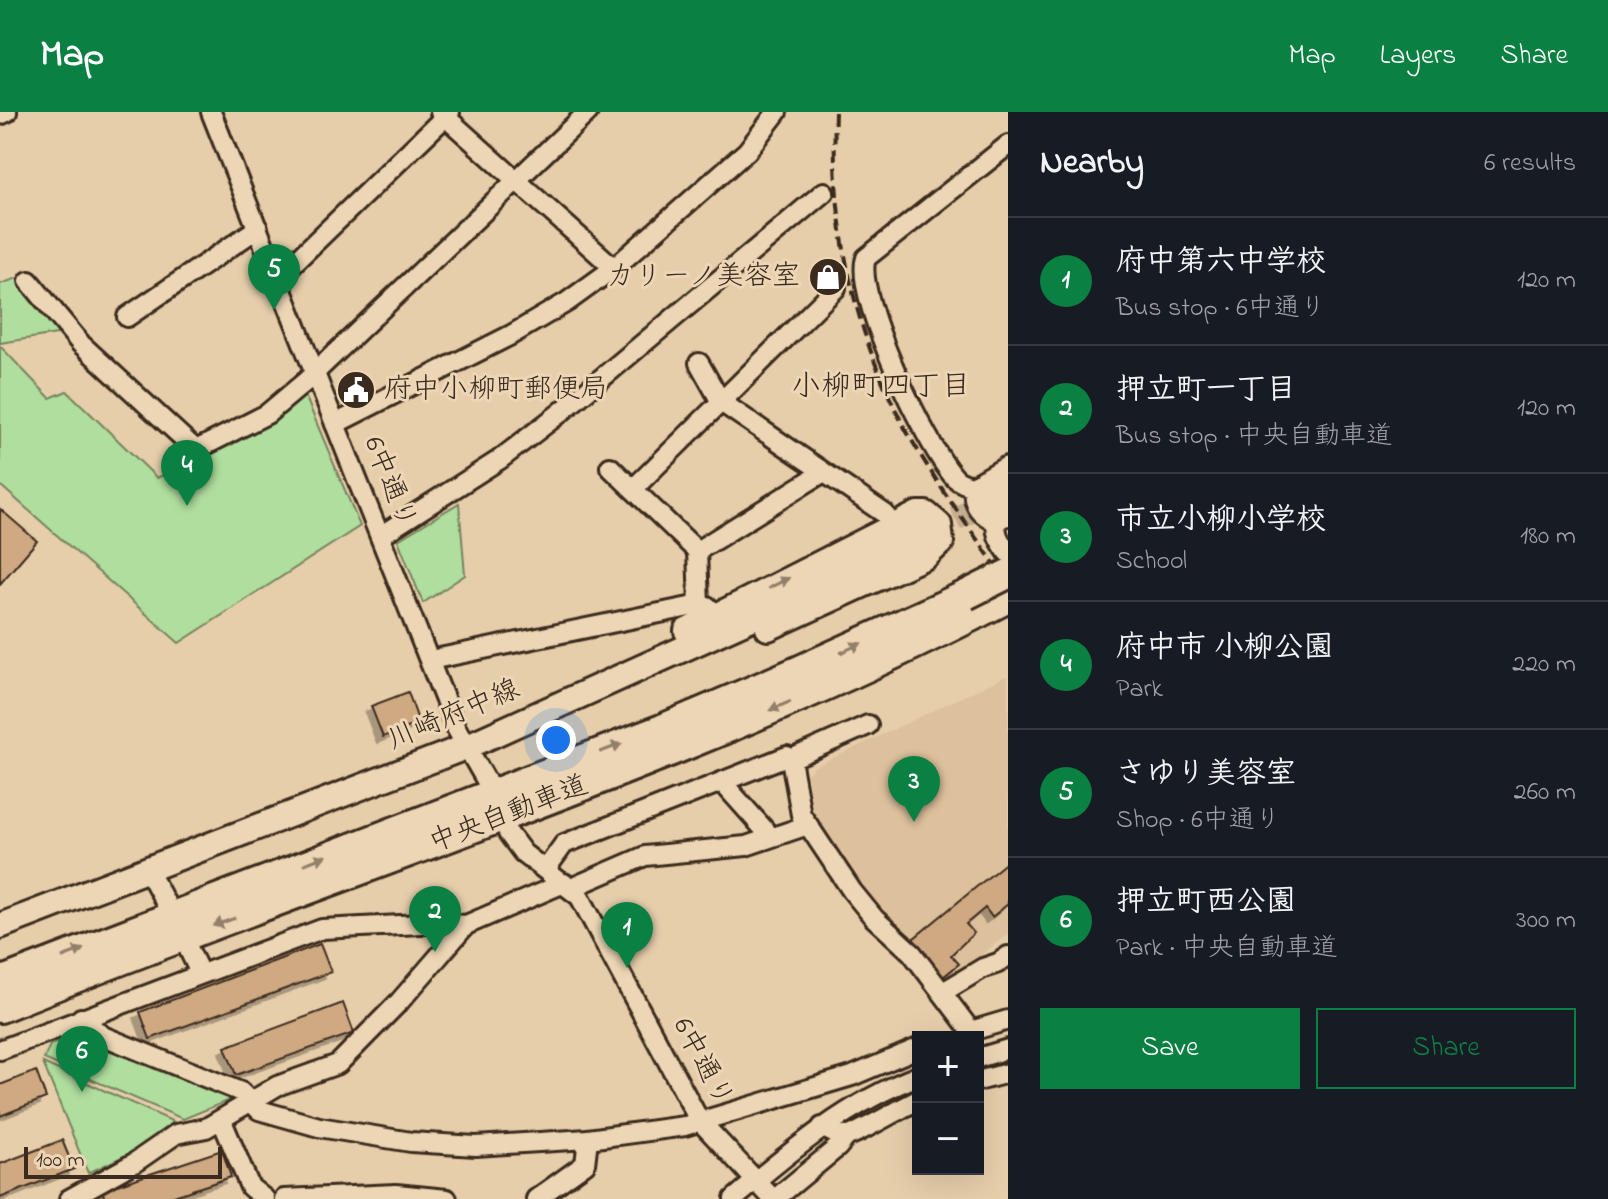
<!DOCTYPE html>
<html lang="en">
<head>
<meta charset="utf-8">
<style>
  :root { --surface:#171b24; --page:#242831; --text:#f1f3f6; --muted:#9ea1a6; --line:#363941; --accent:#0b8043 }
  body { margin:0; font-family:"Indie Flower","Klee One",sans-serif; background:var(--page); color:var(--text) }
  .controls { position:absolute; right:24px; bottom:24px; display:grid; overflow:hidden; border-radius:0px; box-shadow:0 8px 32px #0002 }
  .controls button { width:72px; height:72px; display:grid; place-items:center; padding:0; border:0; border-bottom:2px solid var(--line); background:var(--surface); color:var(--text); font:40px sans-serif }
  .scale { position:absolute; left:24px; bottom:20px; width:198px; box-sizing:border-box; padding-left:8px; border:4px solid #3b2a1e; border-top:0; font-size:22px; line-height:28px; white-space:nowrap; color:#3b2a1e; -webkit-text-stroke:6px #ecd6b5; paint-order:stroke }
  .you { position:absolute; left:556px; top:628px; width:28px; height:28px; margin:-20px; border:6px solid #fff; border-radius:50%; background:#1a73e8; box-shadow:0 0 0 12px #1a73e833 }
  .badge { display:grid; place-items:center; width:52px; height:52px; border-radius:50%; background:var(--accent); color:#fff; font-size:26px; font-weight:700 }
  .pin { position:absolute; translate:-50% -66px; filter:drop-shadow(0 2px 4px #0008) }
  .pin::after { content:''; position:absolute; top:42px; width:28px; height:24px; background:inherit; clip-path:polygon(0 0,100% 0,50% 100%) }
  .list { margin:0; padding:0; list-style:none }
  h2 { display:flex; justify-content:space-between; align-items:center; height:104px; margin:0; padding:0 32px; font-size:34px }
  h2 small { font-size:26px; font-weight:400; color:var(--muted) }
  .list li { display:grid; grid-template-columns:52px 1fr auto; gap:24px; align-items:center; box-sizing:border-box; height:128px; padding:0 32px; border-top:2px solid var(--line) }
  .list b { display:block; font-size:30px; white-space:nowrap }
  .list p { margin:0; font-size:26px; white-space:nowrap; color:var(--muted) }
  .list em { font-size:26px; font-style:normal; color:var(--muted) }
  .actions { display:flex; gap:16px; padding:24px 32px }
  .actions a { flex:1; padding:18px 0; border:2px solid var(--accent); border-radius:0px; text-align:center; font-size:28px; color:var(--accent) }
  .actions .main { background:var(--accent); color:#fff }
  .map { position:relative; flex:none; width:1008px; height:1087px; overflow:hidden }
  header { display:flex; align-items:center; gap:48px; box-sizing:border-box; height:112px; padding:0 40px; background:var(--accent); color:#fff }
  header strong { font-size:38px }
  nav { display:flex; gap:44px; margin-inline-start:auto; font-size:28px }
  main { display:flex }
  aside { flex:1; background:var(--surface) }
  .map>svg:first-child { display:block }
  .built { fill:#ddc09c }
  .green { fill:#b0de9e; stroke:#76845e; stroke-width:2 }
  .building { fill:#cfa982; stroke:#3b2a1e; stroke-width:2; filter:url(#shadow) }
  .lines { fill:none; stroke-linecap:round; stroke-linejoin:round }
  .major-tunnel { stroke:#c5ad8f; stroke-width:24; stroke-dasharray:24 12; stroke-linecap:butt }
  .minor-casing { stroke:#3b2a1e; stroke-width:24 }
  .major-casing { stroke:#3b2a1e; stroke-width:30 }
  .highway-casing { stroke:#3b2a1e; stroke-width:34 }
  .minor { stroke:#ecd6b5; stroke-width:18 }
  .major { stroke:#ecd6b5; stroke-width:24 }
  .highway { stroke:#ecd6b5; stroke-width:28 }
  .rail { stroke:#3b2a1e; stroke-width:4; stroke-dasharray:12 6; stroke-linecap:butt }
  .highway-bridge-casing { stroke:#3b2a1e; stroke-width:34; stroke-linecap:butt }
  .highway-bridge { stroke:#ecd6b5; stroke-width:28 }
  .oneway { fill:#94806a }
  .labels { text-anchor:middle; dominant-baseline:central; stroke-width:6; stroke-linejoin:round; paint-order:stroke }
  .poi-label { font-size:28px; fill:#3b2a1e; stroke:#ecd6b5; text-anchor:end }
  .street-label { font-size:28px; fill:#3b2a1e; stroke:#ecd6b5 }
  .neighbourhood-label { font-size:30px; fill:#3b2a1e; stroke:#ecd6b5 }
</style>
</head>
<body>
<header>
<strong>Map</strong>
<nav><a>Map</a><a>Layers</a><a>Share</a></nav>
</header>
<main>
<div class="map">
<svg width="1008" height="1087" viewBox="0 0 1008 1087">
  <defs>
    <filter id="shadow"><feDropShadow dx="-6" dy="6" stdDeviation="0" flood-color="#0004"/></filter>
  </defs>
  <rect width="100%" height="100%" fill="#e7ceab"/>
  <filter id="ink" filterUnits="userSpaceOnUse"><feTurbulence type="fractalNoise" baseFrequency=".0125" numOctaves="2"/><feDisplacementMap in="SourceGraphic" scale="16" xChannelSelector="R" yChannelSelector="G"/><feConvolveMatrix kernelMatrix="1 2 1 2 8 2 1 2 1" color-interpolation-filters="sRGB"/></filter>
  <g filter="url(#ink)">
    <polygon class="built" points="1006,564 1008,565 1008,822 953,865 943,865 919,835 861,775 814,700 807,662 814,655"/>
    <g class="green">
      <polygon points="18,166 63,221 0,231 0,172"/>
      <polygon points="0,234 50,286 67,279 157,366 277,306 304,281 360,414 179,531 0,373"/>
      <polygon points="459,391 465,463 423,491 398,428"/>
      <polygon points="77,923 232,987 183,1007 44,947 50,933"/>
      <polygon points="43,951 174,1010 133,1040 88,1061"/>
    </g>
    <g class="building">
      <polygon points="0,397 37,429 0,472"/>
      <polygon points="408,580 419,611 383,625 371,594"/>
      <polygon points="1008,749 1008,792 992,805 985,796 966,812 974,821 951,843 959,852 943,865 913,827"/>
      <polygon points="320,832 331,860 150,927 140,900"/>
      <polygon points="343,891 354,921 236,963 225,935"/>
      <polygon points="36,959 46,986 0,1004 0,973"/>
      <polygon points="62,1028 74,1057 0,1086 0,1052"/>
      <polygon points="222,1038 231,1065 165,1087 105,1087 102,1078"/>
    </g>
    <g class="lines">
      <polyline class="major-tunnel" points="923,423 997,386"/>
      <g class="minor-casing">
        <g id="minor">
          <polyline points="211,0 456,616 487,670"/>
          <polyline points="440,0 614,156"/>
          <polyline points="0,3 7,0"/>
          <polyline points="278,166 450,0"/>
          <polyline points="29,169 81,232 196,338 267,302 305,270 588,0"/>
          <polyline points="127,205 258,116"/>
          <polyline points="699,251 721,290 885,402 891,415"/>
          <polyline points="335,312 511,223 567,190 614,156 747,39 777,0"/>
          <polyline points="610,355 697,439 699,493"/>
          <path d="M977,375C969,373 961,372 955,366C927,336 853,183 866,146L1008,33"/>
          <polyline points="633,377 836,176"/>
          <path d="M997,405C994,421 999,428 1008,441"/>
          <polyline points="380,424 499,348 560,301 824,80"/>
          <polyline points="697,439 822,361"/>
          <polyline points="430,548 699,493 707,494 717,503"/>
          <polyline points="722,670 771,725"/>
          <polyline points="808,713 852,779 874,806 912,841 971,919 1008,908"/>
          <polyline points="508,721 523,741 580,785 699,1008 773,1087"/>
          <polyline points="147,756 165,790"/>
          <polyline points="546,757 564,732 787,644 791,647"/>
          <polyline points="571,776 645,744 746,734 808,713 801,703 791,647 868,613"/>
          <polyline points="189,838 200,861"/>
          <polyline points="943,880 983,856 998,851 1008,844"/>
          <polyline points="81,906 103,924 241,980 259,998 319,1015 411,1030 476,1034 588,1027 685,1014 852,964 918,936"/>
          <polyline points="0,938 322,817 440,811 466,813"/>
          <polyline points="978,946 1008,937"/>
          <polyline points="978,969 1008,961"/>
          <polyline points="222,1009 250,1075 265,1087"/>
          <path d="M822,1015C830,1019 838,1024 847,1024C854,1024 905,994 918,988"/>
          <polyline points="69,1087 134,1051 176,1022 206,1016 277,974 338,952 400,889 466,813 564,771"/>
          <polyline points="284,1087 396,1082 447,1087"/>
          <polyline points="536,1087 585,1052 588,1027"/>
          <path d="M734,1087C791,1039 847,991 918,964"/>
          <polyline points="775,1087 838,1035 847,1024"/>
        </g>
      </g>
      <g class="major-casing">
        <g id="major">
          <path d="M1008,357L977,375C975,390 980,398 993,405L1008,401"/>
          <polyline points="1000,385 1008,381"/>
          <polyline points="687,519 918,402 926,402 939,413 941,430 926,444 768,516"/>
          <polyline points="0,814 468,634 758,503 920,424"/>
        </g>
      </g>
      <g class="highway-casing">
        <g id="highway">
          <polyline points="0,870 662,617 798,559 966,483"/>
          <path d="M0,896C336,759 685,654 1008,486"/>
        </g>
      </g>
      <use href="#minor" class="minor"/>
      <use href="#major" class="major"/>
      <use href="#highway" class="highway"/>
      <path class="rail" d="M835,0C831,111 853,220 906,318C936,372 973,421 1008,471"/>
      <g class="highway-bridge-casing">
        <polyline id="highway-bridge" points="966,483 1008,462"/>
      </g>
      <use href="#highway-bridge" class="highway-bridge"/>
    </g>
    <defs><path id="oneway-solid" d="M-6-.8H1V-3.2L6.5 0L1 3.2V.8H-6Z" transform="scale(2)"/></defs>
    <g class="oneway">
      <use href="#oneway-solid" transform="translate(779 471) rotate(-27)"/>
      <use href="#oneway-solid" transform="translate(851 536) rotate(-25)"/>
      <use href="#oneway-solid" transform="translate(780 594) rotate(157)"/>
      <use href="#oneway-solid" transform="translate(611 636) rotate(-21)"/>
      <use href="#oneway-solid" transform="translate(315 748) rotate(-21)"/>
      <use href="#oneway-solid" transform="translate(224 810) rotate(160)"/>
      <use href="#oneway-solid" transform="translate(73 841) rotate(-21)"/>
    </g>
  </g>
  <defs>
    <g id="shop-disc" transform="scale(2)"><circle r="9.5" fill="#3b2a1e" stroke="#ecd6b5"/><path d="M-5-2.5h2.3a2.7 3.5 0 0 1 5.4 0H5L5.5 6h-11ZM-1.5-2.5h3a1.5 2.3 0 0 0-3 0Z" fill="#fff"/></g>
    <g id="civic-disc" transform="scale(2)"><circle r="9.5" fill="#3b2a1e" stroke="#ecd6b5"/><path d="M-.6-6.5H3V-4.5H.6V-3L4-1V1h2V6H-6V1h2V-1L-.6-3ZM-1.2 2.5V6h2.4V2.5Z" fill="#fff"/></g>
  </defs>
  <g fill-rule="evenodd">
    <use href="#shop-disc" x="828" y="165"/>
    <use href="#civic-disc" x="356" y="278"/>
  </g>
  <g class="labels">
    <g class="poi-label">
      <text x="800" y="165">カリーノ美容室</text>
      <text x="384" y="278" text-anchor="start">府中小柳町郵便局</text>
    </g>
    <g class="street-label">
      <text transform="translate(389 371) rotate(68)">6中通り</text>
      <text transform="translate(454 604) rotate(-23)">川崎府中線</text>
      <text transform="translate(509 703) rotate(-21)">中央自動車道</text>
      <text transform="translate(702 951) rotate(62)">6中通り</text>
    </g>
    <g class="neighbourhood-label">
      <text x="881" y="276">小柳町四丁目</text>
    </g>
  </g>
</svg>
<div class="controls">
<button>+</button>
<button>−</button>
</div>
<div class="scale">100 m</div>
<div class="you"></div>
<div class="pin badge" style="left:627px;top:856px">1</div>
<div class="pin badge" style="left:435px;top:840px">2</div>
<div class="pin badge" style="left:914px;top:710px">3</div>
<div class="pin badge" style="left:187px;top:394px">4</div>
<div class="pin badge" style="left:274px;top:198px">5</div>
<div class="pin badge" style="left:82px;top:980px">6</div>
</div>
<aside>
<h2>Nearby<small>6 results</small></h2>
<ul class="list">
<li><span class="badge">1</span><div><b>府中第六中学校</b><p>Bus stop · 6中通り</p></div><em>120 m</em></li>
<li><span class="badge">2</span><div><b>押立町一丁目</b><p>Bus stop · 中央自動車道</p></div><em>120 m</em></li>
<li><span class="badge">3</span><div><b>市立小柳小学校</b><p>School</p></div><em>180 m</em></li>
<li><span class="badge">4</span><div><b>府中市 小柳公園</b><p>Park</p></div><em>220 m</em></li>
<li><span class="badge">5</span><div><b>さゆり美容室</b><p>Shop · 6中通り</p></div><em>260 m</em></li>
<li><span class="badge">6</span><div><b>押立町西公園</b><p>Park · 中央自動車道</p></div><em>300 m</em></li>
</ul>
<div class="actions"><a class="main">Save</a><a>Share</a></div>
</aside>
</main>
</body>
</html>
